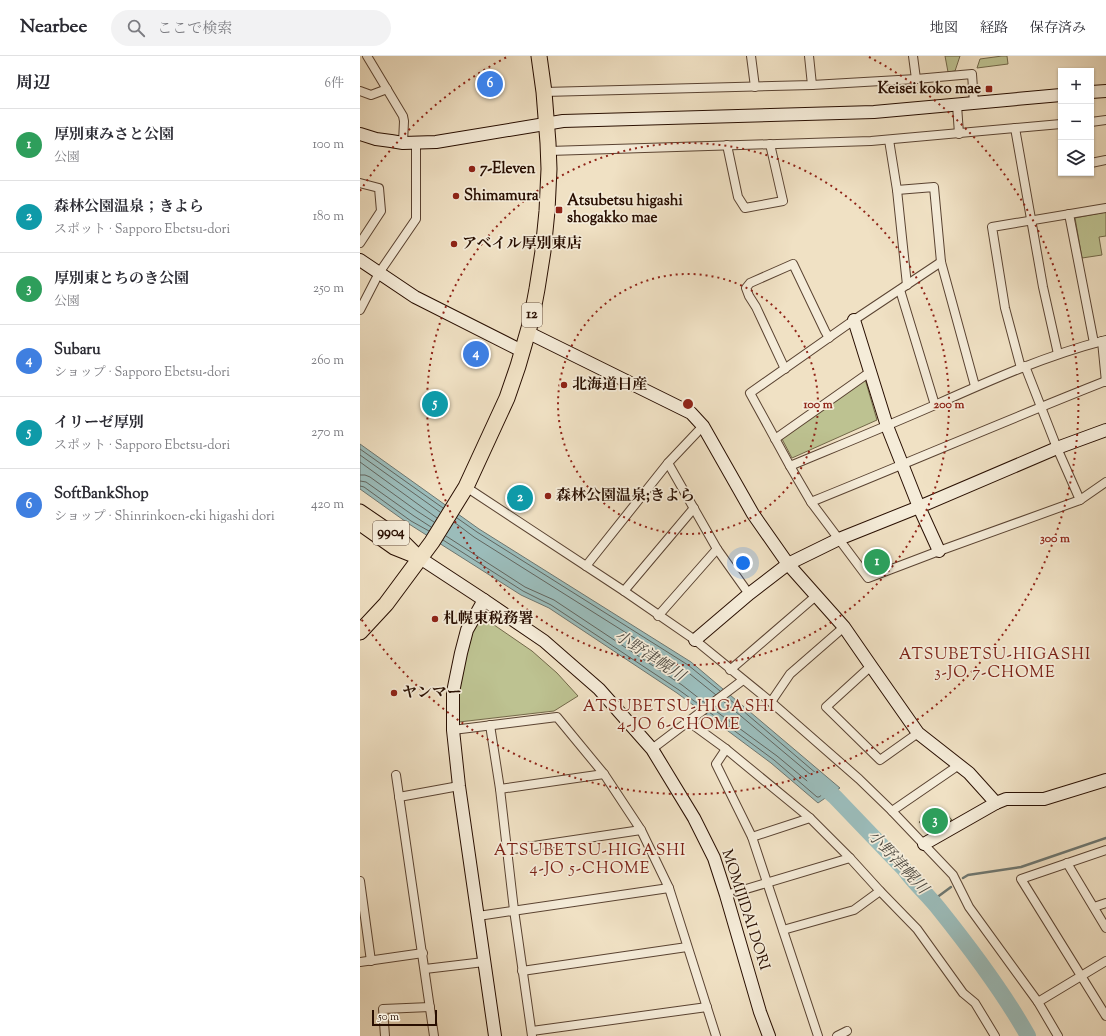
<!DOCTYPE html>
<html lang="ja">
<head>
<meta charset="utf-8">
<style>
  :root { --surface:#fff; --page:#f2f2f3; --text:#2b2b33; --muted:#7c7c81; --line:#e1e1e2; --accent:#1a73e8 }
  body { margin:0; font-family:"Sorts Mill Goudy","Noto Serif JP",serif; background:var(--page); color:var(--text) }
  .controls { position:absolute; right:12px; top:12px; display:grid; overflow:hidden; border-radius:0px; box-shadow:0 1px 3px #0004 }
  .controls button { width:36px; height:36px; display:grid; place-items:center; padding:0; border:0; border-bottom:1px solid var(--line); background:var(--surface); color:var(--text); font:20px sans-serif }
  .scale { position:absolute; left:12px; bottom:10px; width:65px; box-sizing:border-box; padding-left:4px; border:2px solid #280e01; border-top:0; font-size:11px; line-height:14px; white-space:nowrap; color:#280e01; -webkit-text-stroke:3px #f5ecd9; paint-order:stroke }
  .you { position:absolute; left:383px; top:507px; width:14px; height:14px; margin:-10px; border:3px solid #fff; border-radius:50%; background:#1a73e8; box-shadow:0 0 0 6px #1a73e833 }
  .badge { display:grid; place-items:center; width:26px; height:26px; border-radius:50%; background:var(--accent); color:#fff; font-size:13px; font-weight:700 }
  .pin { position:absolute; translate:-50% -50%; border:2px solid #fff; box-shadow:0 1px 4px #0006 }
  .list { margin:0; padding:0; list-style:none }
  h2 { display:flex; justify-content:space-between; align-items:center; height:52px; margin:0; padding:0 16px; font-size:17px }
  h2 small { font-size:13px; font-weight:400; color:var(--muted) }
  .list li { display:grid; grid-template-columns:26px 1fr auto; gap:12px; align-items:center; box-sizing:border-box; height:72px; padding:0 16px; border-top:1px solid var(--line) }
  .list b { display:block; font-size:15px; white-space:nowrap }
  .list p { margin:0; font-size:13px; white-space:nowrap; color:var(--muted) }
  .list em { font-size:13px; font-style:normal; color:var(--muted) }
  .icon { flex:none; width:22px; height:22px; fill:none; stroke:currentColor; stroke-width:2; stroke-linecap:round; stroke-linejoin:round }
  .map { position:relative; flex:none; width:746px; height:980px; overflow:hidden }
  header { display:flex; align-items:center; gap:24px; box-sizing:border-box; height:56px; padding:0 20px; background:var(--surface); border-bottom:1px solid var(--line) }
  header strong { font-size:19px }
  nav { display:flex; gap:22px; margin-inline-start:auto; font-size:14px }
  .search { width:280px; height:36px; background:var(--page); display:flex; align-items:center; gap:10px; box-sizing:border-box; padding:0 14px; border-radius:22px; color:var(--muted); font-size:15px }
  main { display:flex }
  aside { flex:1; background:var(--surface) }
  .map>svg:first-child { display:block }
  .green { fill:#bdc291; stroke:#726849 }
  .water { fill:#9bbcba; stroke:#6d7670 }
  .lines { fill:none; stroke-linecap:round; stroke-linejoin:round }
  .shore { stroke:#62655e; stroke-width:1 }
  .stream { stroke:#6d7670; stroke-width:2.5 }
  .river { stroke:#9bbcba; stroke-width:16 }
  .street-casing { stroke:#5a4332; stroke-width:10 }
  .secondary-casing { stroke:#280e01; stroke-width:14 }
  .primary-casing { stroke:#280e01; stroke-width:15 }
  .highway-casing { stroke:#280e01; stroke-width:17 }
  .street { stroke:#f5ecd9; stroke-width:8 }
  .secondary { stroke:#f5ecd9; stroke-width:12 }
  .primary { stroke:#f0e1c4; stroke-width:13 }
  .highway { stroke:#f0e1c4; stroke-width:15 }
  .ring { fill:none; stroke:#8f2418; stroke-width:2; stroke-dasharray:2 4 }
  .poi-dot { fill:#8f2418; stroke:#f5ecd9; stroke-width:1.5 }
  .labels { text-anchor:middle; dominant-baseline:central; stroke-width:3.5; stroke-linejoin:round; paint-order:stroke }
  .shield { fill:#f5ecd9; stroke:#665142; stroke-width:1 }
  .shield-label { font-size:14px; font-weight:bold; fill:#280e01 }
  .poi-label { font-size:15px; font-weight:bold; fill:#280e01; stroke:#f5ecd9; text-anchor:start }
  .street-label { font-size:15px; fill:#280e01; stroke:#f5ecd9 }
  .neighbourhood-label { font-size:16px; letter-spacing:1px; fill:#7a1f14; stroke:#f5ecd9 }
  .water-label { font-size:16px; font-style:italic; fill:#504b42; stroke:#f5ecd9 }
  .centre { fill:#8f2418; stroke:#f5ecd9; stroke-width:2 }
  .ring-label { font-size:12px; text-anchor:middle; font-weight:bold; fill:#8f2418; stroke:#f5ecd9; stroke-width:3.5; stroke-linejoin:round; paint-order:stroke }
</style>
</head>
<body>
<header>
<strong>Nearbee</strong>
<div class="search"><svg class="icon" aria-label="search" viewBox="0 0 24 24"><circle cx="10" cy="10" r="6"/><path d="M15 15l6 6"/></svg>ここで検索</div>
<nav><a>地図</a><a>経路</a><a>保存済み</a></nav>
</header>
<main>
<aside>
<h2>周辺<small>6件</small></h2>
<ul class="list">
<li><span class="badge" style="background:#2e9e5b">1</span><div><b>厚別東みさと公園</b><p>公園</p></div><em>100 m</em></li>
<li><span class="badge" style="background:#0f9aa8">2</span><div><b>森林公園温泉；きよら</b><p>スポット · Sapporo Ebetsu-dori</p></div><em>180 m</em></li>
<li><span class="badge" style="background:#2e9e5b">3</span><div><b>厚別東とちのき公園</b><p>公園</p></div><em>250 m</em></li>
<li><span class="badge" style="background:#3f7fe0">4</span><div><b>Subaru</b><p>ショップ · Sapporo Ebetsu-dori</p></div><em>260 m</em></li>
<li><span class="badge" style="background:#0f9aa8">5</span><div><b>イリーゼ厚別</b><p>スポット · Sapporo Ebetsu-dori</p></div><em>270 m</em></li>
<li><span class="badge" style="background:#3f7fe0">6</span><div><b>SoftBankShop</b><p>ショップ · Shinrinkoen-eki higashi dori</p></div><em>420 m</em></li>
</ul>
</aside>
<div class="map">
<svg width="746" height="980" viewBox="0 0 746 980">
  <rect width="100%" height="100%" fill="#f0e1c4"/>
  <filter id="stains"><feTurbulence type="fractalNoise" baseFrequency=".005" numOctaves="4"/><feColorMatrix values="0 0 0 0 .2 0 0 0 0 .09 0 0 0 0 .02 0 0 0 .5 -.17"/></filter>
  <radialGradient id="worn" r=".72"><stop offset=".6" stop-color="#630" stop-opacity="0"/><stop offset="1" stop-color="#630" stop-opacity=".3"/></radialGradient>
  <g class="green">
    <polygon points="585,0 600,0 595,15 588,16"/>
    <polygon points="642,0 647,0 648,8 617,12 620,3"/>
    <polygon points="746,156 746,180 739,181 742,199 722,202 715,162"/>
    <polygon points="505,323 517,364 432,402 422,383"/>
    <polygon points="521,495 529,508 513,515 503,503"/>
    <polygon points="121,560 172,595 197,617 218,640 194,655 99,666 97,635 113,575"/>
    <polygon points="581,752 592,764 569,777 559,766"/>
  </g>
  <polygon class="water" points="0,388 119,473 331,606 480,732 458,747 411,707 317,637 189,552 161,539 49,468 0,433"/>
  <g class="lines">
    <g class="shore">
      <polyline points="0,393 83,452"/>
      <polyline points="0,399 80,456"/>
      <polyline points="0,406 77,462"/>
      <polyline points="0,419 5,419 10,421 57,455 74,466"/>
      <polyline points="0,425 6,426 54,460 71,471"/>
      <polyline points="0,430 4,431 51,465 69,475"/>
      <polyline points="97,462 117,476 328,609 360,635"/>
      <polyline points="94,466 114,481 325,614 356,639"/>
      <polyline points="86,480 165,531 194,544 322,629 345,647"/>
      <polyline points="83,484 163,535 191,549 319,634 341,650"/>
      <polyline points="353,653 417,700 458,734 459,735 463,732 463,729 363,645"/>
      <polyline points="349,656 414,704 457,741 459,741 471,732 471,730 368,642"/>
    </g>
    <g class="stream">
      <polyline points="603,822 608,819 661,811 746,782"/>
      <polyline points="572,845 591,831"/>
    </g>
    <path class="river" d="M455,724L475,741L545,814C555,828 568,839 579,853C611,893 643,935 668,980"/>
    <g class="street-casing">
      <g id="street">
        <polyline points="7,0 43,60 44,65 43,87"/>
        <polyline points="391,0 395,31"/>
        <polyline points="449,0 452,29"/>
        <polyline points="553,0 556,23"/>
        <polyline points="0,35 11,39 27,33"/>
        <polyline points="184,36 452,29 556,23 612,18 614,47"/>
        <polyline points="597,49 599,78"/>
        <polyline points="731,66 746,64"/>
        <polyline points="655,72 683,231 698,298"/>
        <polyline points="529,84 537,134 547,229"/>
        <polyline points="367,89 378,141 385,152 423,145 410,88"/>
        <polyline points="189,95 511,85 701,68"/>
        <polyline points="731,107 746,104"/>
        <polyline points="0,127 19,132 21,155 0,187"/>
        <polyline points="537,134 574,131 581,206 615,330"/>
        <polyline points="709,158 734,287"/>
        <polyline points="581,206 494,264 390,337 430,410 451,446 508,522 579,495 720,444 746,426"/>
        <polyline points="540,234 575,349"/>
        <polyline points="0,254 19,217 56,163 56,86"/>
        <polyline points="742,285 746,326"/>
        <polyline points="665,310 697,392 720,444"/>
        <polyline points="661,312 645,252 632,171 746,152"/>
        <polyline points="425,313 396,251 389,240 386,232 390,227 433,208 465,275 469,282"/>
        <polyline points="415,383 510,316"/>
        <polyline points="308,407 357,493 389,538"/>
        <path d="M430,410C478,390 527,370 575,349C631,324 687,299 746,284"/>
        <polyline points="106,431 264,535 335,584 411,646 499,723 532,755 593,819 609,851 678,946 698,980"/>
        <path d="M451,446C550,406 647,364 746,325"/>
        <polyline points="226,510 308,407 343,370"/>
        <polyline points="264,535 334,452"/>
        <polyline points="298,560 357,493"/>
        <polyline points="511,610 466,651 520,704 558,677"/>
        <polyline points="370,614 457,539"/>
        <polyline points="411,646 430,618 484,571"/>
        <polyline points="329,666 366,693 450,762 490,802 520,835 557,873 603,937 615,947 635,980"/>
        <polyline points="130,669 140,733 154,854 172,980"/>
        <polyline points="93,674 197,661 244,718 281,774 309,832 356,980"/>
        <polyline points="292,693 383,624"/>
        <polyline points="366,693 356,708 392,781 458,980"/>
        <polyline points="36,719 74,980"/>
        <polyline points="140,733 244,718"/>
        <polyline points="39,741 99,730"/>
        <polyline points="532,755 599,709"/>
        <polyline points="392,781 450,762"/>
        <polyline points="147,794 281,774"/>
        <polyline points="746,794 661,823 746,960"/>
        <polyline points="707,807 746,872"/>
        <polyline points="0,825 11,905"/>
        <polyline points="366,839 490,802"/>
        <polyline points="734,851 746,847"/>
        <polyline points="118,860 309,832"/>
        <polyline points="423,874 494,854 520,835"/>
        <polyline points="0,906 63,897"/>
        <polyline points="65,913 124,906"/>
        <polyline points="162,915 327,891"/>
        <polyline points="678,946 746,905"/>
        <polyline points="172,975 347,951"/>
        <polyline points="25,980 23,953 70,951"/>
        <polyline points="477,980 487,975"/>
      </g>
    </g>
    <g class="secondary-casing">
      <g id="secondary">
        <polyline points="731,36 746,35"/>
        <polyline points="0,78 16,83 31,85 43,87 76,86 203,65 514,56 701,39"/>
        <polyline points="0,204 55,241 162,295"/>
        <polyline points="494,264 527,370 559,451 579,495"/>
        <polyline points="167,276 331,357 343,370 393,458 428,508 484,571 511,610 558,677 609,717 636,747"/>
        <polyline points="60,502 124,544 184,585 239,633 292,693 334,762 354,802 366,839 400,956 409,980"/>
        <polyline points="124,544 107,574 101,597 93,636 93,674 99,730 135,980"/>
        <polyline points="335,584 389,538 428,508 479,483 559,451 697,392 746,374"/>
        <polyline points="564,788 636,747 646,743 684,743 746,724"/>
      </g>
    </g>
    <g class="primary-casing">
      <g id="primary">
        <polyline points="0,455 41,483 60,502"/>
        <polyline points="0,468 34,492 54,500"/>
      </g>
    </g>
    <g class="highway-casing">
      <polyline id="highway" points="0,576 26,548 72,486 106,431 147,342 158,310 171,265 177,233 183,195 187,155 189,113 188,87 184,36 179,0"/>
    </g>
    <use href="#street" class="street"/>
    <use href="#secondary" class="secondary"/>
    <use href="#primary" class="primary"/>
    <use href="#highway" class="highway"/>
  </g>
  <g class="ring">
    <circle cx="328" cy="348" r="130"/>
    <circle cx="328" cy="348" r="261"/>
    <path d="M0 135A391 391 0 0 1 147 1M509 1A391 391 0 1 1 0 561"/>
  </g>
  <g class="poi-dot">
    <rect x="625" y="29" width="8" height="8" rx="2"/>
    <circle cx="112" cy="113" r="4"/>
    <circle cx="96" cy="140" r="4"/>
    <rect x="195" y="150" width="8" height="8" rx="2"/>
    <circle cx="94" cy="188" r="4"/>
    <circle cx="204" cy="329" r="4"/>
    <circle cx="188" cy="440" r="4"/>
    <circle cx="75" cy="563" r="4"/>
    <circle cx="34" cy="637" r="4"/>
  </g>
  <g class="labels">
    <g class="shield">
      <rect x="162" y="247" width="20" height="24" rx="3"/>
      <rect x="13" y="465" width="36" height="24" rx="3"/>
    </g>
    <g class="shield-label">
      <text x="172" y="259">12</text>
      <text x="31" y="477">9904</text>
    </g>
    <g class="poi-label">
      <text x="621" y="33" text-anchor="end">Keisei koko mae</text>
      <text x="120" y="113">7-Eleven</text>
      <text x="104" y="140">Shimamura</text>
      <text x="207" y="145">Atsubetsu higashi<tspan x="207" dy="17">shogakko mae</tspan></text>
      <text x="102" y="188">アベイル厚別東店</text>
      <text x="212" y="329">北海道日産</text>
      <text x="196" y="440">森林公園温泉;きよら</text>
      <text x="83" y="563">札幌東税務署</text>
      <text x="42" y="637">ヤンマー</text>
    </g>
    <g class="street-label">
      <text transform="translate(385 854) rotate(72)">MOMIJIDAI DORI</text>
    </g>
    <g class="neighbourhood-label">
      <text x="635" y="599">ATSUBETSU-HIGASHI<tspan x="635" dy="18">3-JO 7-CHOME</tspan></text>
      <text x="319" y="651">ATSUBETSU-HIGASHI<tspan x="319" dy="18">4-JO 6-CHOME</tspan></text>
      <text x="230" y="795">ATSUBETSU-HIGASHI<tspan x="230" dy="18">4-JO 5-CHOME</tspan></text>
    </g>
    <g class="water-label">
      <text transform="translate(289 601) rotate(33)">小野津幌川</text>
      <text transform="translate(537 807) rotate(47)">小野津幌川</text>
    </g>
  </g>
  <circle cx="328" cy="348" r="6" class="centre"/>
  <g class="ring-label">
    <text x="458" y="352">100 m</text>
    <text x="589" y="352">200 m</text>
    <text x="695" y="486">300 m</text>
  </g>
  <rect width="100%" height="100%" filter="url(#stains)"/>
  <rect width="100%" height="100%" fill="url(#worn)"/>
</svg>
<div class="controls">
<button>+</button>
<button>−</button>
<button><svg class="icon" aria-label="layers" viewBox="0 0 24 24"><path d="M12 4l9 5-9 5-9-5zM3 14l9 5 9-5"/></svg></button>
</div>
<div class="scale">50 m</div>
<div class="you"></div>
<div class="pin badge" style="left:517px;top:506px;background:#2e9e5b">1</div>
<div class="pin badge" style="left:160px;top:442px;background:#0f9aa8">2</div>
<div class="pin badge" style="left:575px;top:765px;background:#2e9e5b">3</div>
<div class="pin badge" style="left:116px;top:298px;background:#3f7fe0">4</div>
<div class="pin badge" style="left:75px;top:348px;background:#0f9aa8">5</div>
<div class="pin badge" style="left:130px;top:28px;background:#3f7fe0">6</div>
</div>
</main>
</body>
</html>
